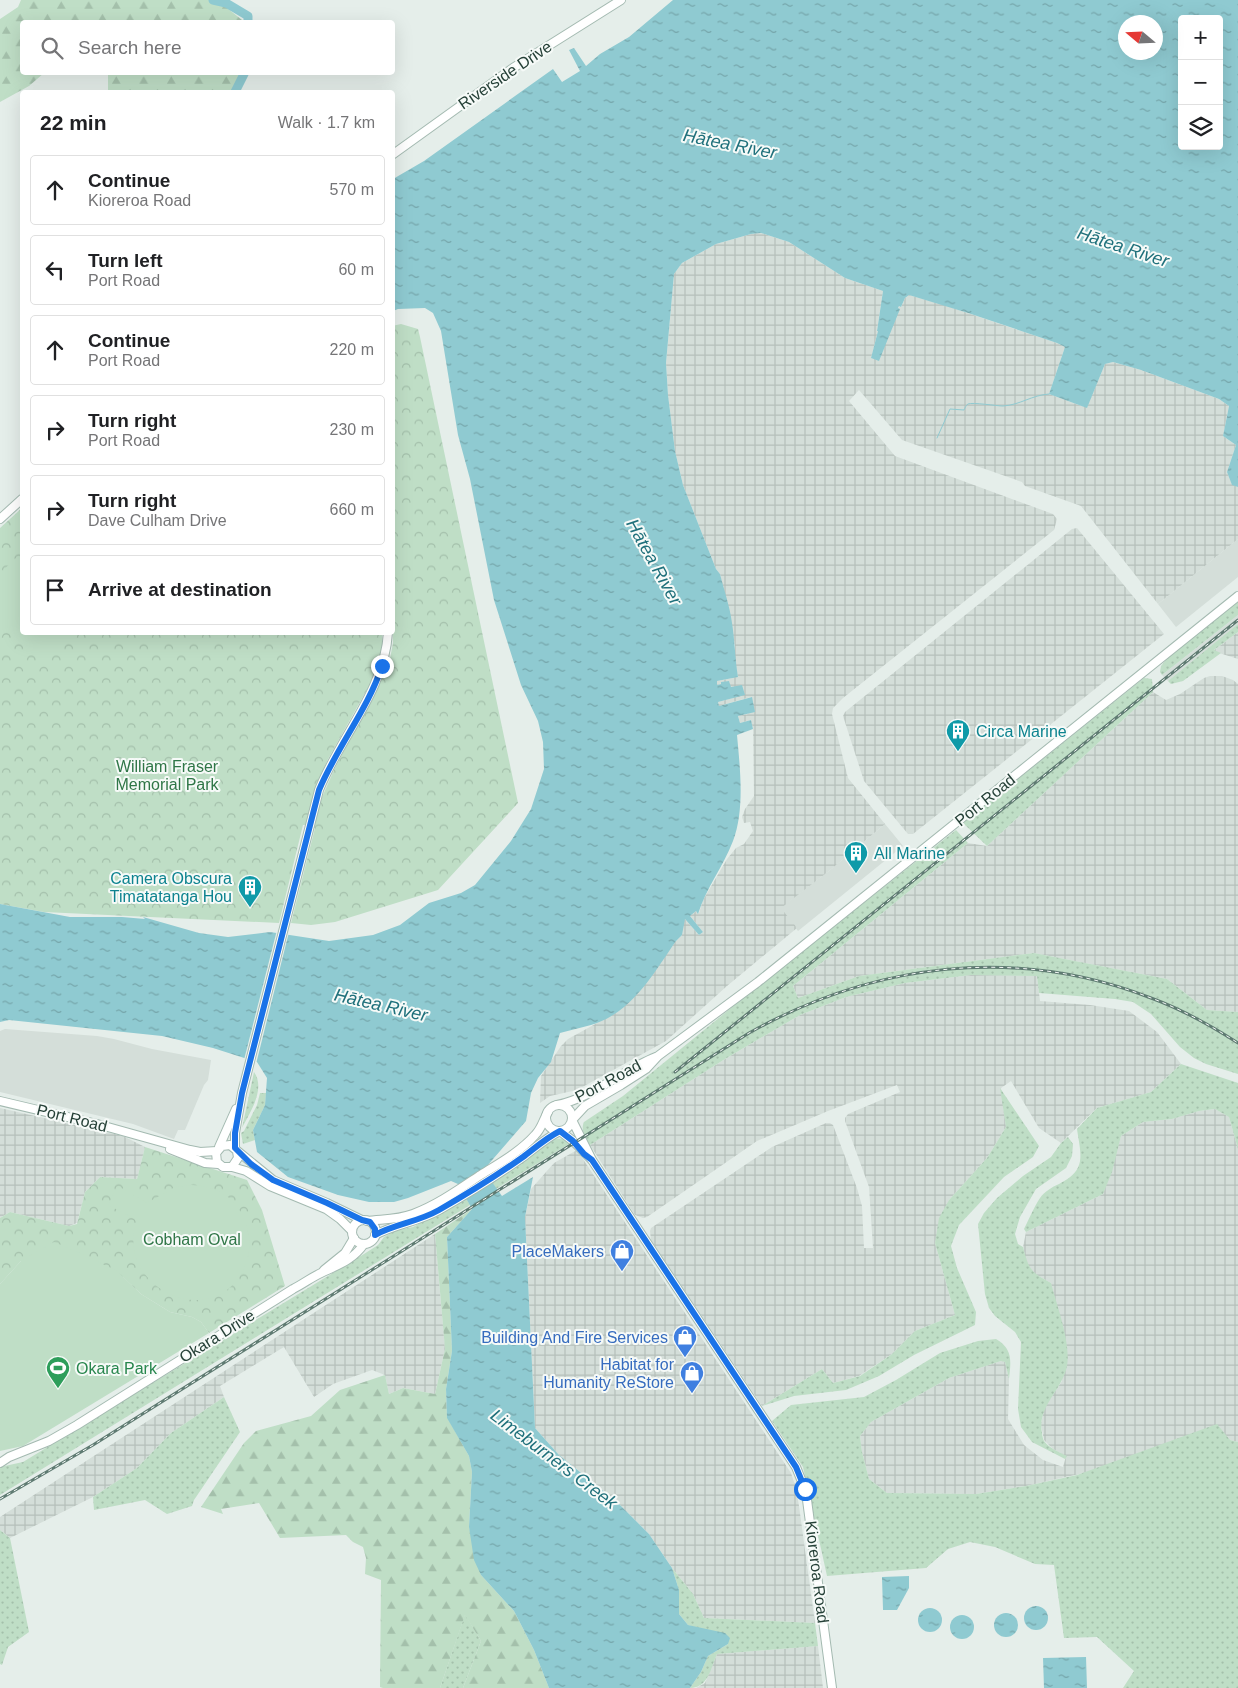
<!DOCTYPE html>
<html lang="en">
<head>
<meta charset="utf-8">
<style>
  :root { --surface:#fff; --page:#f2f2f2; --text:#202124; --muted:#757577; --line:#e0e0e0 }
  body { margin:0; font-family:Helvetica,sans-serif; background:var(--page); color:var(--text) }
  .controls { position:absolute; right:15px; top:15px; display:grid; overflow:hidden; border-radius:5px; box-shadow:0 5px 20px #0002 }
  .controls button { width:45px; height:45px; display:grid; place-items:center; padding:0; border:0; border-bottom:1px solid var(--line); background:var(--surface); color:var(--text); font:25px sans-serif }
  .compass { position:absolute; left:1118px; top:15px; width:45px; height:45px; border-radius:50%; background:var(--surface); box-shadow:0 5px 20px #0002; rotate:289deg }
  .stop { position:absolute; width:15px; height:15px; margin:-11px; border:4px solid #1a73e8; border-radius:50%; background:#fff }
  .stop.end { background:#1a73e8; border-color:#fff; box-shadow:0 1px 5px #0008 }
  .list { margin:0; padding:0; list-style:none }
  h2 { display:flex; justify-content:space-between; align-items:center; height:65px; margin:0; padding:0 20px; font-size:21px }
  h2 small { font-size:16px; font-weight:400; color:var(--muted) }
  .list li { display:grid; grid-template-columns:32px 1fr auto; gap:15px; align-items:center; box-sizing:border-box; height:70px; margin:0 10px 10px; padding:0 10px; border:1px solid var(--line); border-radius:5px }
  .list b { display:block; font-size:19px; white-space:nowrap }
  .list p { margin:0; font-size:16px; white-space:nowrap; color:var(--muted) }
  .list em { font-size:16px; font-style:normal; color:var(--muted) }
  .icon { flex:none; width:28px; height:28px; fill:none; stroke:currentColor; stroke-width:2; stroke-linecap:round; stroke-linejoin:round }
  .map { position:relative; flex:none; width:1238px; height:1688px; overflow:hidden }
  .search { position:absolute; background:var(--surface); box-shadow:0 5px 20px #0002; left:20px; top:20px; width:375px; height:55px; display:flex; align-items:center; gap:12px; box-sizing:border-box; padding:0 18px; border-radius:5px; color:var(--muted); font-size:19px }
  .panel { position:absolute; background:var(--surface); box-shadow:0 5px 20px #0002; left:20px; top:90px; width:375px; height:545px; border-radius:5px }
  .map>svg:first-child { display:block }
  .built { fill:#d4ded9 }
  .industrial { fill:url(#industrial-grid) }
  .grass { fill:url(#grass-dots) }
  .forest { fill:url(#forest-firs) }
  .park { fill:url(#park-crowns) }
  .garden { fill:#bfdec6 }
  .water { fill:url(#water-ripples); fill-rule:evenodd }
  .pier { fill:#e5eeea }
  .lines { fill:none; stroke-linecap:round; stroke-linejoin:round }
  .stream { stroke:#8fcad1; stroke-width:1 }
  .river { stroke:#8fcad1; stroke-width:9 }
  .secondary-casing { stroke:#a4bab1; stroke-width:10 }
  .secondary { stroke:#fff; stroke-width:8 }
  .rail-casing { stroke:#5f7b72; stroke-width:3 }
  .rail { stroke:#f6faf8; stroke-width:1; stroke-dasharray:4; stroke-linecap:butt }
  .route { stroke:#1a73e8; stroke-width:6 }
  .labels { text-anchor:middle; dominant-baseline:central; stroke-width:4; stroke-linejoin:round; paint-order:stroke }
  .street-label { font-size:16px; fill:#254037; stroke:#f6faf8 }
  .culture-label { font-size:16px; fill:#0d838f; stroke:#f6faf8; text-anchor:start }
  .park-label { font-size:16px; fill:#2f7647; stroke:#f6faf8 }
  .shop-label { font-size:16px; fill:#366cbe; stroke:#f6faf8; text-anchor:end }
  .leisure-label { font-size:16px; fill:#27864d; stroke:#f6faf8; text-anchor:start }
  .water-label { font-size:18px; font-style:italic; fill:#1f707b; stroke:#f6faf8 }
</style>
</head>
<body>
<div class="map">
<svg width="1238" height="1688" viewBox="0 0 1238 1688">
  <defs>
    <pattern id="industrial-grid" width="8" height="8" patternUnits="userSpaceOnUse" patternTransform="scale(1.25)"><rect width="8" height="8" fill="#d4ded9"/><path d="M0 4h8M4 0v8" fill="none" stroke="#b6c0bb"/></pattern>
    <pattern id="grass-dots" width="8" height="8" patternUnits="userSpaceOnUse" patternTransform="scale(1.25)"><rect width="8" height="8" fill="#bfdec6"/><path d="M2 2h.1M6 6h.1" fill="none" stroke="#a4c0ab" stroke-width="1.8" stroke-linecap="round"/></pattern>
    <pattern id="forest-firs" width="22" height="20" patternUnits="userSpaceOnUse" patternTransform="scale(1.25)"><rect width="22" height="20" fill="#bfdec6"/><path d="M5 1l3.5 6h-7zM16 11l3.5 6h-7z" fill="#a4c0ab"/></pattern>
    <pattern id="park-crowns" width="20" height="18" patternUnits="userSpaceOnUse" patternTransform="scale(1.25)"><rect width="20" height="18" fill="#bfdec6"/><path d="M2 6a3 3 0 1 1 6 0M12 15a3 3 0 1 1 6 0" fill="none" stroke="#a4c0ab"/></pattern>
    <pattern id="water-ripples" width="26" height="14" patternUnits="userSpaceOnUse" patternTransform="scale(1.25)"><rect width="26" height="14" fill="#8fcad1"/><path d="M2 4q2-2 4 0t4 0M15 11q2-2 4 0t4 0" fill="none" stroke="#75a5aa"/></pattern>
  </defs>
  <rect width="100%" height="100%" fill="#e5eeea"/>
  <g class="built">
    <polygon points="1238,539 1238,577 1176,627 1158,604"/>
    <polygon points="1238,615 1238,624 1217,643 1168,681 1162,675"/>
    <polygon points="885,824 903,846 798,931 780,908 829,871"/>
    <polygon points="5,1029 97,1036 114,1039 152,1049 211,1060 208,1080 204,1085 185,1130 178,1130 174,1139 133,1124 0,1092 0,1031"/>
  </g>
  <g class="industrial">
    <polygon points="761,233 789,242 845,278 883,291 877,330 878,331 871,358 879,360 899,306 901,307 905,298 909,295 944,305 1057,343 1065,347 1049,394 1079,405 1087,407 1105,364 1113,362 1141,370 1219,399 1229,406 1223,436 1236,445 1227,472 1232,484 1238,487 1238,539 1158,604 1081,506 1025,486 1022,482 902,440 859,390 849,401 895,456 1053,514 1057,519 1054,530 843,698 833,708 832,714 848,778 885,824 829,871 781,908 797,928 727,986 666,1041 577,1090 550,1096 540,1103 541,1076 561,1046 568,1039 619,1011 676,941 682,935 683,921 685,919 699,935 703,932 690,916 696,911 699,913 703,900 727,859 736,848 744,844 753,831 750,822 744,823 742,817 745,809 754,796 753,729 751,720 740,723 738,716 748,714 751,697 719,706 718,702 733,698 729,681 717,685 717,681 738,677 734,658 735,645 720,574 716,569 683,485 675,451 668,395 666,363 674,274 682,263 716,244 751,234"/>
    <polygon points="1077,528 1164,634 913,834 908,834 864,781 843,716 845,712 1072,529"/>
    <polygon points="1238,632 1238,659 1213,651"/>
    <polygon points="1210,676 1222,676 1233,680 1238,684 1238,1012 1207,1010 1167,979 1034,953 859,976 798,998 793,986 968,843 987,846 1153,692 1166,700 1180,694 1204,678"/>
    <polygon points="971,975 1037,976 1040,1001 1090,1005 1129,1011 1157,1032 1181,1064 1151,1092 1097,1108 1061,1143 1039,1128 1011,1081 1001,1088 1006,1127 987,1158 949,1200 935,1243 955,1315 915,1331 892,1354 859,1376 833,1383 822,1369 762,1406 651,1240 650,1231 651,1228 772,1147 826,1123 830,1123 833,1125 857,1188 862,1206 864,1248 873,1248 869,1187 845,1121 845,1118 848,1114 900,1092 897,1085 828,1111 757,1141 647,1217 643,1218 635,1215 590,1145 725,1059 800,1015 846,997 905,983"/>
    <polygon points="0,1108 123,1136 145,1147 137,1179 100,1177 85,1192 77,1223 69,1226 10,1212 0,1218"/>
    <polygon points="1215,1109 1229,1117 1238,1149 1238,1442 1230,1440 1026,1486 976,1494 887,1493 869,1479 862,1452 860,1436 871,1422 949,1378 1001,1361 1005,1362 1009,1379 1008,1419 1024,1445 1043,1460 1063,1467 1066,1456 1053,1449 1044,1440 1041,1425 1044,1408 1062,1381 1051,1283 1035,1274 1027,1264 1023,1247 1026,1232 1103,1194 1121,1136 1143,1122 1172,1119 1199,1111"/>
    <polygon points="577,1150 791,1473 796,1488 799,1506 815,1623 704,1618 693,1594 672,1568 649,1534 617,1502 559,1455 535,1428 525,1217 531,1189 554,1163"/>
    <polygon points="435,1234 445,1349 435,1394 403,1388 389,1394 385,1375 372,1370 333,1384 314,1397 284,1347 220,1386 224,1397 171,1433 137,1468 93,1497 10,1538 0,1530 0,1517"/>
    <polygon points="818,1646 823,1688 696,1688 705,1683 717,1654"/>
  </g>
  <g class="grass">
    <polygon points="1238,601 1238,615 1162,675 1160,672 1161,666 1169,656"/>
    <polygon points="1238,624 1238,632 1214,650 1221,653 1183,681 1171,684 1168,681"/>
    <polygon points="1144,678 1152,679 1153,692 987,846 963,823"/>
    <path d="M956,830L968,843L793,986L798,998L859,976L1034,953L1167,979L1207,1010L1238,1012V1074L1206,1064L1194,1058L1180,1047L1151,1014L1133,1002L1115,999L1039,993L1037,976L971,975L905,983L846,997L800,1015L725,1059L590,1145C586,1137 580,1131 584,1122L623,1096L747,995Z"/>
    <path d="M1181,1064L1238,1083V1149L1229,1117L1215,1109L1199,1111L1172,1119L1143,1122L1121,1136L1112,1172L1103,1194L1026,1232L1024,1229C1029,1219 1034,1207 1040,1198C1044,1192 1052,1187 1059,1184C1087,1170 1081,1156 1077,1129L1097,1108L1151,1092Z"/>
    <path d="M254,1072C266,1089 250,1112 242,1128Z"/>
    <polygon points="1000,1088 1039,1146 1033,1157 1004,1177 959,1225 951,1246 957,1268 976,1312 975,1325 914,1355 879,1376 846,1390 794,1396 762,1406 822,1369 833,1383 860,1376 892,1354 915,1331 955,1315 935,1243 939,1218 949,1200 987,1158 1006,1127"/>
    <polygon points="260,1093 266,1093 265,1105 253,1130 255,1140 243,1144 241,1133 244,1131 257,1105"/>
    <path d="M1068,1137L1073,1144L1072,1156L1066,1168L1036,1189L1020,1217L1015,1234L1018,1244L1023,1247C1029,1270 1031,1272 1051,1283C1057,1306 1071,1343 1067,1366C1062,1391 1037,1406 1042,1433C1042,1435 1043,1439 1044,1441C1049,1448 1059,1452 1067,1456L1065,1459L1032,1442L1021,1427L1018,1409L1021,1342L1015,1332L995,1316L989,1308L985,1294L978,1224L984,1213L997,1198L1023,1176L1051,1157L1061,1143Z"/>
    <polygon points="566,1138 572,1142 496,1189 492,1182 555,1139"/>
    <polygon points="466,1198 470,1205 0,1495 0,1467 23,1462 364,1254 378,1245 384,1237 395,1231 413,1227"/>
    <path d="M996,1339C1013,1349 1011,1361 1009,1379L1005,1362L1001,1361L949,1378L871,1422L860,1436L862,1452L869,1479L887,1493L976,1494L1026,1486L1077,1475L1217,1424L1230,1440L1238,1442V1688H1123L1134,1671L1097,1637L1064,1638L1054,1565L1035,1564L995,1547L970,1542L948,1549L926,1568L827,1576L803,1467L772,1421L791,1405L864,1397L896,1380L940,1353L978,1341Z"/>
    <polygon points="224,1397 240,1432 194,1500 192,1506 167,1514 145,1500 94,1510 93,1497 137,1468 171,1433"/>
    <polygon points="0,1530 10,1538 29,1632 8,1647 2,1665 0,1664"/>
    <path d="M672,1568L693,1594L704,1618L815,1623L818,1646L717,1654C711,1668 708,1688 690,1688L701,1672L708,1656L728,1644L697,1628L688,1625L679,1614V1590Z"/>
    <polygon points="465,1614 481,1641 463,1688 440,1688"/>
  </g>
  <g class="forest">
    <polygon points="21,0 217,0 242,20 242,22 22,22 22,72 44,73 29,86 0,102 0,19 18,7"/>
    <polygon points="108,73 108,72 241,73 234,92 108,92"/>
    <polygon points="472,1209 447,1237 452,1351 446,1389 447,1417 469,1456 472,1472 469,1527 481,1575 514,1611 534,1650 549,1688 463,1688 481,1641 465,1615 440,1688 383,1688 380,1687 381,1580 365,1574 366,1558 363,1547 353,1542 346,1535 280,1538 259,1503 221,1509 223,1514 201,1507 244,1443 256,1431 311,1416 340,1390 385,1375 389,1394 403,1388 435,1394 445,1349 435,1234"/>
  </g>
  <g class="park">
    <polygon points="401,324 418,329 420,337 518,803 438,890 335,922 311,925 291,923 315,828 312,828 319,804 334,770 389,664 393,643 392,326"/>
    <polygon points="22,508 22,632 382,633 382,657 374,677 328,759 314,792 306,825 303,825 279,923 44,912 0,904 0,528"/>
    <polygon points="145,1147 247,1180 262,1210 285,1286 209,1333 201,1322 192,1317 170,1312 141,1294 123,1277 21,1261 0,1284 0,1218 10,1212 69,1226 77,1224 85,1192 100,1177 137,1179"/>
  </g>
  <g class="garden">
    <polygon points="16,558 22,565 22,632 69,633 39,660 0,617 0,573"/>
    <path d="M191,1185C214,1186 234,1195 243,1217C251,1234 252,1250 244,1268C214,1334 113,1288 137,1220L108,1205L118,1186L147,1203L175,1187Z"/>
    <polygon points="54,1242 84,1255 117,1271 141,1294 170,1312 192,1317 201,1322 209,1333 23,1446 0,1451 0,1284 21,1261"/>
  </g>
  <g class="water">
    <path d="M673,0H1238V487L1232,485L1227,472L1236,445L1223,436L1229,406L1219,399L1141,370L1113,362L1105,364L1087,408L1049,394L1065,347L1057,343L968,313L909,295L905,298L901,307L899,306L898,308L900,309L879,361L871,358L878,331H877L883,291L845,278L789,242L761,233L751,234L716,244L682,263L674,274L666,363L668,395L675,451L683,485L716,569L720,574C724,590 730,607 732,623C735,642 735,659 738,677L717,681V685L721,684V682L729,681L731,687L742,685L745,695L718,702L719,706L752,697L755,712L738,716L740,723L751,720L753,729L737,735C740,768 745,810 733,841C723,867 706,888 698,914L696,911L690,916L703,932L699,935L685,919L682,935L676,941C653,974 632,1013 591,1025C581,1028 570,1030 560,1033L551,1062L538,1078L531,1093L526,1121L487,1166L492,1182L502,1196L533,1177L525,1217L535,1428L559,1455L617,1502L649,1534L672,1568L679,1590V1614L688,1625L725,1633L730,1638L728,1644L708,1656L701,1672L690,1688H549L534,1650L514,1611L481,1575L474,1560L469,1527L472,1472L469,1456L447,1418L446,1389L452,1351L447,1237L472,1209L458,1184L451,1181L408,1198L394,1202H369L338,1195L288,1177L257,1152L253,1130L265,1105L267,1078L257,1062L213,1048L162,1036L9,1020L0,1022V904L70,917H122L145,919L143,917L199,933L228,937L270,932L329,941L373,935L400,925L429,903L461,893L475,885L511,841L531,809L544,769L543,742L538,721L521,685L494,600L470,479L458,435L441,331L433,313L425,308L398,309L393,311V179L424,161L553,69L562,82L580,71L569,50L574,48L586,66L600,54L629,37ZM1182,19H1219V146H1182ZM1126,22H1156V52H1126Z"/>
    <polygon points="909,1576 909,1588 897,1610 883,1610 882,1577"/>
    <circle cx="1036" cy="1618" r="12"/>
    <circle cx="930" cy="1620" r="12"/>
    <circle cx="1006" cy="1625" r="12"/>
    <circle cx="962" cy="1627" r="12"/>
    <polygon points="1086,1657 1087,1688 1044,1688 1043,1658"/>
  </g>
  <polygon class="pier" points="277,930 289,932 256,1064 244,1060"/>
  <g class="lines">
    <path class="stream" d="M937,438L950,409L964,410C965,408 966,405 968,404C972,402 997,406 1003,406C1020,405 1032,395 1049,394"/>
    <g class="river">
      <polyline points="213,0 226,3 248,16 248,22"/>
      <polyline points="235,92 245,72"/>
    </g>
    <g class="secondary-casing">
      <g id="secondary">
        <polyline points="392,155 513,68 621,0"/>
        <polyline points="0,519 22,499"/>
        <polyline points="0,1101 97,1124 190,1150 200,1152 217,1151"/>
        <circle cx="559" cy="1118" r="13"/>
        <path d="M557,1105C592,1098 623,1070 656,1057"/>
        <polyline points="219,1147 236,1109"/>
        <path d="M235,1148V1133L242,1093L319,790C340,737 385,690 388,632"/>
        <polyline points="170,1149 205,1163 218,1164"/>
        <polyline points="237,1151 238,1158 232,1167 223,1167 217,1162 216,1153 222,1146 230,1145 273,1180 327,1203 362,1220"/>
        <polyline points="232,1167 246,1171 270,1186 326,1209 340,1219 352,1231"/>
        <circle cx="364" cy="1232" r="12"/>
        <path d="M367,1221C383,1219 397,1220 413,1214C437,1205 458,1190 479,1176C498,1164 520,1152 535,1135C542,1128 543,1120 548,1112"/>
        <path d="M375,1235C395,1224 418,1222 439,1210C467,1194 496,1176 523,1157C535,1148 546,1138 560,1131L573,1141L591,1159"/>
        <polyline points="324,1270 345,1253 354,1238"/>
        <path d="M0,1463L9,1457L49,1441L77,1425L293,1289C303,1284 312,1277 321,1273C338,1265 353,1260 364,1244"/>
        <polyline points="832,1688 807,1500 805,1489 796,1467 592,1160 572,1120 585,1106 621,1085 646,1069 658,1056 758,982 1238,596"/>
      </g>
    </g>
    <use href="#secondary" class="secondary"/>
    <g class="rail-casing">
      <g id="rail">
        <polyline points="675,1072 1238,620"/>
        <path d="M0,1499L93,1445L749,1033C874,963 1015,945 1151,998C1181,1009 1210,1025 1238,1043"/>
      </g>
    </g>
    <use href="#rail" class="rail"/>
  </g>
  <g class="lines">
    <path class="route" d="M382,666C368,709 337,747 319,790L242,1093L235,1133V1148L251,1164L273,1180L327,1203L362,1220L370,1222L375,1229V1235C395,1224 418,1222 439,1210C467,1194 496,1176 523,1157C535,1148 546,1138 560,1131L573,1141L584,1154L592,1160L796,1467L805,1489"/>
  </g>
  <defs>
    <g id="building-pin" transform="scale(1.25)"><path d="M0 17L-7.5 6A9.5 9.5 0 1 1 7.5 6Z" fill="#0f9aa8" stroke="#f6faf8"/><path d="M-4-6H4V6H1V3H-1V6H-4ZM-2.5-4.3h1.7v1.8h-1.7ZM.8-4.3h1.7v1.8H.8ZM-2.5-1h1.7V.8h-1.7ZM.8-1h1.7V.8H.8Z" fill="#fff"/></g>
    <g id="shop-pin" transform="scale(1.25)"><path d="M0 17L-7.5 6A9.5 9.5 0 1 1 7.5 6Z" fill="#3f7fe0" stroke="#f6faf8"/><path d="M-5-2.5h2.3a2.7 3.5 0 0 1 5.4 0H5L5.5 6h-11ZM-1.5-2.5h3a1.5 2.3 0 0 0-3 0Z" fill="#fff"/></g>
    <g id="stadium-pin" transform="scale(1.25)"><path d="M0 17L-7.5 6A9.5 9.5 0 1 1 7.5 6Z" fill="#2e9e5b" stroke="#f6faf8"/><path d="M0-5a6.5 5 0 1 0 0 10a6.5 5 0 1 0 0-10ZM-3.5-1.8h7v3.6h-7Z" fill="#fff"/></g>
  </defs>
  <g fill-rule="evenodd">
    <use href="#building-pin" x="958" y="731"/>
    <use href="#building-pin" x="856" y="853"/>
    <use href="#building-pin" x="250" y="887"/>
    <use href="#shop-pin" x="622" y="1251"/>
    <use href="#shop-pin" x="685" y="1337"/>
    <use href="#stadium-pin" x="58" y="1368"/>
    <use href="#shop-pin" x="692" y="1373"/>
  </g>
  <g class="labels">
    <g class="street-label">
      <text transform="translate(505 75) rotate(-34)">Riverside Drive</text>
      <text transform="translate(985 800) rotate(-39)">Port Road</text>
      <text transform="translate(608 1081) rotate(-28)">Port Road</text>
      <text transform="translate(72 1118) rotate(14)">Port Road</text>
      <text transform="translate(217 1336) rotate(-32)">Okara Drive</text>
      <text transform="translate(817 1572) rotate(83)">Kioreroa Road</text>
    </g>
    <g class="culture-label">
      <text x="976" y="731">Circa Marine</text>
      <text x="874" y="853">All Marine</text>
      <text x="232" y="878" text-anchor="end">Camera Obscura<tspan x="232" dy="18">Timatatanga Hou</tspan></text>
    </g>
    <g class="park-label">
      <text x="167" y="766">William Fraser<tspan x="167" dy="18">Memorial Park</tspan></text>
      <text x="192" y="1239">Cobham Oval</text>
    </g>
    <g class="shop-label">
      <text x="604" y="1251">PlaceMakers</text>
      <text x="668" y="1337">Building And Fire Services</text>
      <text x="674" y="1364">Habitat for<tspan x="674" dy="18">Humanity ReStore</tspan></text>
    </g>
    <g class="leisure-label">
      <text x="76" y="1368">Okara Park</text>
    </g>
    <g class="water-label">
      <text transform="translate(730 144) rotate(11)">Hātea River</text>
      <text transform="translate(1123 247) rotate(18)">Hātea River</text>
      <text transform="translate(654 562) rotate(61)">Hātea River</text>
      <text transform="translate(381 1005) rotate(13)">Hātea River</text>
      <text transform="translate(554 1459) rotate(37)">Limeburners Creek</text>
    </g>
  </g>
</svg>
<div class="controls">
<button>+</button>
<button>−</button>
<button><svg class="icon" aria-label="layers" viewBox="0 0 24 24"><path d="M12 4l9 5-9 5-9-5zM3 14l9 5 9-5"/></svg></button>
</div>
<svg class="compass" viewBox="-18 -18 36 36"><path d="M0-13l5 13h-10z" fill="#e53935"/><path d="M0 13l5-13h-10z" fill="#757577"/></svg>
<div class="stop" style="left:805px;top:1489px"></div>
<div class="stop end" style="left:382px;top:666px"></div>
<div class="search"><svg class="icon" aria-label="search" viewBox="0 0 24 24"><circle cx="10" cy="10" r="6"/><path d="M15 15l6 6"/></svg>Search here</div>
<section class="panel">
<h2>22 min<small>Walk · 1.7 km</small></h2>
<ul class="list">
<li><svg class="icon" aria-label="ahead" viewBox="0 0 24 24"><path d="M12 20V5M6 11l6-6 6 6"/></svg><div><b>Continue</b><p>Kioreroa Road</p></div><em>570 m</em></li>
<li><svg class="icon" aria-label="left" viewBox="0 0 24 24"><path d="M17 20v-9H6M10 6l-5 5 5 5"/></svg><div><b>Turn left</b><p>Port Road</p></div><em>60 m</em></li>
<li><svg class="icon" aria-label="ahead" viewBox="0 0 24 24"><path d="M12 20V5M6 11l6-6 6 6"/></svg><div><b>Continue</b><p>Port Road</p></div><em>220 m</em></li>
<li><svg class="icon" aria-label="right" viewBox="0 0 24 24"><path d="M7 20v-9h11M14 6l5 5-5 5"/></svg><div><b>Turn right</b><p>Port Road</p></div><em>230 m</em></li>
<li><svg class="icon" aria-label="right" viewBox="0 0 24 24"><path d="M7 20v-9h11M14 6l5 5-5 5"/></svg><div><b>Turn right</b><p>Dave Culham Drive</p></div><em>660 m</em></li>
<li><svg class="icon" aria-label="arrive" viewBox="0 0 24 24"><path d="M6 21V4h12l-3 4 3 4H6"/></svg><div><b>Arrive at destination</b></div></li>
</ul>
</section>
</div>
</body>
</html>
